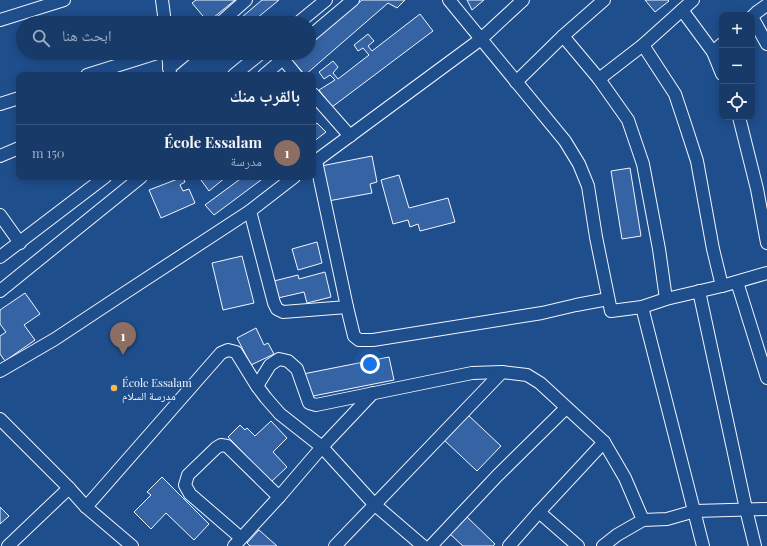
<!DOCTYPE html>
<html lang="ar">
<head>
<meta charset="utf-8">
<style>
  :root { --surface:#173a69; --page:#20416f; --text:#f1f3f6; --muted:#9eadc0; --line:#36547d; --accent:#ea580c }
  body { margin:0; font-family:"Playfair Display","Noto Naskh Arabic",serif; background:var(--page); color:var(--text); direction:rtl }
  .controls { position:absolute; right:12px; top:12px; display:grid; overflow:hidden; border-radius:8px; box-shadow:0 2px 10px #0003 }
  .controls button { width:36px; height:36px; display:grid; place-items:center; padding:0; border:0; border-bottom:1px solid var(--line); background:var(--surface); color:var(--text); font:20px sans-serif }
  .you { position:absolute; left:370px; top:364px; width:14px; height:14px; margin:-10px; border:3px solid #fff; border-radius:50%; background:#1a73e8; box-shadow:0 0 0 6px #1a73e833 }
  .badge { display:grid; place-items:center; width:26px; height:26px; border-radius:50%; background:var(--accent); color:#fff; font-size:13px; font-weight:700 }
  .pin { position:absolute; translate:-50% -33px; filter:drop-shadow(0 1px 2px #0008) }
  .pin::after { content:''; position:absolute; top:21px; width:14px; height:12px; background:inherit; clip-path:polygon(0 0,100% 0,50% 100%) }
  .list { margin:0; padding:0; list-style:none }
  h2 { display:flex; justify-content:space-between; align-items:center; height:52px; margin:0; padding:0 16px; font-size:17px }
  h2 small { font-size:13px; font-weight:400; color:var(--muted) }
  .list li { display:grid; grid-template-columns:26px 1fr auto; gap:12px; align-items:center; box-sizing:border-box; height:56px; padding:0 16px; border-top:1px solid var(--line) }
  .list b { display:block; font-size:15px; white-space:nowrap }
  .list p { margin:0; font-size:13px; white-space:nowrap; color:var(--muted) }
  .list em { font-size:13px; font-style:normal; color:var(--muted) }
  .icon { flex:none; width:22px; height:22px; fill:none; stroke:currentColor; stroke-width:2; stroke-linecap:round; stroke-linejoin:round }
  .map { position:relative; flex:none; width:767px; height:546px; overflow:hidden; direction:ltr }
  .search { position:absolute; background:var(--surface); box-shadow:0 2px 10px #0003; left:16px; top:16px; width:300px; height:44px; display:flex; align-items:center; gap:10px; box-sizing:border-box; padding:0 14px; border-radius:22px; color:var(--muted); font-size:15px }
  .panel { position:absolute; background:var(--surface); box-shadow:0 2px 10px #0003; left:16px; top:72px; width:300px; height:108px; border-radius:8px; direction:rtl }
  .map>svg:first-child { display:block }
  .building { fill:#3563a3; stroke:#f2f6ff }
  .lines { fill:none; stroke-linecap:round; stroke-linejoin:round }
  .minor-casing { stroke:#f2f6ff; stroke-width:14 }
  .minor { stroke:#1f4e8c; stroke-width:12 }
  .poi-dot { fill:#ffb74d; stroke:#1f4e8c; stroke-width:1.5 }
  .labels { text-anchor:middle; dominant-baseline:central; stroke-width:3; stroke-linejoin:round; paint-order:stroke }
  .poi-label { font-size:11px; fill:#f2f6ff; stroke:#1f4e8c; text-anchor:start }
</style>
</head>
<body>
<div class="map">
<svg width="767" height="546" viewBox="0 0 767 546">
  <rect width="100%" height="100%" fill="#1f4e8c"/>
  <g class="building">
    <polygon points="196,0 235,0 208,22 192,3"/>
    <polygon points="262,0 279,0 251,23 235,23"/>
    <polygon points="362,0 405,0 397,8 388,3 305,75 291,59 299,53 309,53 309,45"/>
    <polygon points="467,0 484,0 472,10"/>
    <polygon points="645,0 668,0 669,1 655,12"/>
    <polygon points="420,14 433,31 332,107 319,90 335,80 330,75 324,79 319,72 333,61 338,67 333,73 338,79 369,55 363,48 358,51 354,45 368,34 374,41 368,46 372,51"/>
    <polygon points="317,123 326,132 313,142 313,126"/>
    <polygon points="372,156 377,182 370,184 372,193 328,201 321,166"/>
    <polygon points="630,168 641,236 622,239 611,171"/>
    <polygon points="399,175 409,208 448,198 455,222 420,231 418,224 410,227 408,220 393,224 381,180"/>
    <polygon points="183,177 185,182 180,185 183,191 189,189 195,203 161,218 149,190"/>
    <polygon points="205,177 226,177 209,191 201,180"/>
    <polygon points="243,177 265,177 214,215 205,205"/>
    <polygon points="317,242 322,263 298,270 292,249"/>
    <polygon points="242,256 254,303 223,310 212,263"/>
    <polygon points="325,272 331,297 307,303 304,292 278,298 274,281 298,275 299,279"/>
    <polygon points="25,293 40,314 24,325 35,340 5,361 0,354 0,336 6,332 0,324 0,310"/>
    <polygon points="256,328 264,345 268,343 274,354 251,365 237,338"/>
    <polygon points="389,357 394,380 308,397 303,374"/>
    <polygon points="468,415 501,446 477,471 444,440"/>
    <polygon points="271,421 287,438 273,452 287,467 271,482 228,437 240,425 245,430 247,428 255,436"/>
    <polygon points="162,477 209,524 194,540 166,513 151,529 134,512 151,495 147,492"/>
    <polygon points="0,507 9,516 0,524"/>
    <polygon points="467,517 495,544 493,546 463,546 450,534"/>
    <polygon points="259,530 277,546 250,546 247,543"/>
  </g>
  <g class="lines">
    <g class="minor-casing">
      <g id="minor">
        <polyline points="162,0 165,23"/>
        <polyline points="449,0 565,141 579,164 588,186 596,237 611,311 642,307 666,299 722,286 767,273"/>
        <polyline points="682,10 693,0"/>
        <polyline points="752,17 767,44"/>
        <polyline points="752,17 757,12 767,5"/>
        <polyline points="0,20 64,0"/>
        <polyline points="220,23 246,0"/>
        <polyline points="298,23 326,0"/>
        <polyline points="563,36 599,79 628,120 643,164 659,249 666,299"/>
        <polyline points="309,37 353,0"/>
        <polyline points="643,45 675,94 686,127 697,161 713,249 722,286"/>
        <polyline points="713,52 722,44"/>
        <polyline points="168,53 170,74"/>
        <polyline points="283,59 296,75"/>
        <polyline points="169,68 187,53"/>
        <polyline points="87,75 157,53"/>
        <polyline points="234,75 261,53"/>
        <polyline points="264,75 290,53"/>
        <polyline points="599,79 643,45 682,10 713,52 722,74"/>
        <polyline points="516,82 563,36 604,0"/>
        <polyline points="313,94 350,136"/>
        <polyline points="0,104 19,98"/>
        <polyline points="739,117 757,189 767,243"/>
        <polyline points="0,156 19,148"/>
        <polyline points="316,161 347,307 354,336 359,340 373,340 542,313 576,305 608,299"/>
        <polyline points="313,163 481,39 523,0"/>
        <polyline points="250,211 274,303 277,309 283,312 347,307"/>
        <polyline points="0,215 20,243"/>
        <polyline points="0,257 105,177"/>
        <polyline points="737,282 767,378"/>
        <polyline points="0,291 141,177"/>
        <polyline points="699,291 746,509 755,546"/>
        <polyline points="642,307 703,546"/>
        <polyline points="0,371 55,339 120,296 250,211 294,177"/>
        <polyline points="257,386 266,398 280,414 322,447 374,504 423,546"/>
        <polyline points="0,419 69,488 86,507 132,546"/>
        <polyline points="86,507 221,353 228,350 236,352 257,386 270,365 279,359 288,361 297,369 309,403 316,405 472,373 502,372 527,375 540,383 604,442 625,478 643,520 617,535 603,546"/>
        <polyline points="539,512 578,546"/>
        <polyline points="643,520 667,519 695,511 767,509"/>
        <polyline points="241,538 190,494 185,485 188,475 216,448 221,445 227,446 279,497"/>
        <polyline points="8,546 69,488"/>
        <polyline points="234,546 279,497 322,447 373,393"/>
        <polyline points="335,546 502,372"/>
        <polyline points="431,546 497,476 566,408"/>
        <polyline points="509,546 539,512 604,442"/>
      </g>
    </g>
    <use href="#minor" class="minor"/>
  </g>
  <circle class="poi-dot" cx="114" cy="388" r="4"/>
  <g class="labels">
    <g class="poi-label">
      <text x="122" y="382">École Essalam<tspan x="122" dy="13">مدرسة السلام</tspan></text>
    </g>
  </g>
</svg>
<div class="controls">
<button>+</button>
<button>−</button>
<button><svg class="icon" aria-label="locate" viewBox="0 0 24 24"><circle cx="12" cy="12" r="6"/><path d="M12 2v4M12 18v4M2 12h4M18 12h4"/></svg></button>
</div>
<div class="you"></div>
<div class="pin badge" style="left:123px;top:355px;background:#8d6e63">1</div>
<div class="search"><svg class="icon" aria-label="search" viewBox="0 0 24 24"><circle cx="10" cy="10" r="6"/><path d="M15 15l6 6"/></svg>ابحث هنا</div>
<section class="panel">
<h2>بالقرب منك<small></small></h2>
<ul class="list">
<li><span class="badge" style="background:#8d6e63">1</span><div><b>École Essalam</b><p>مدرسة</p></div><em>150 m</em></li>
</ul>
</section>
</div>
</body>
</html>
